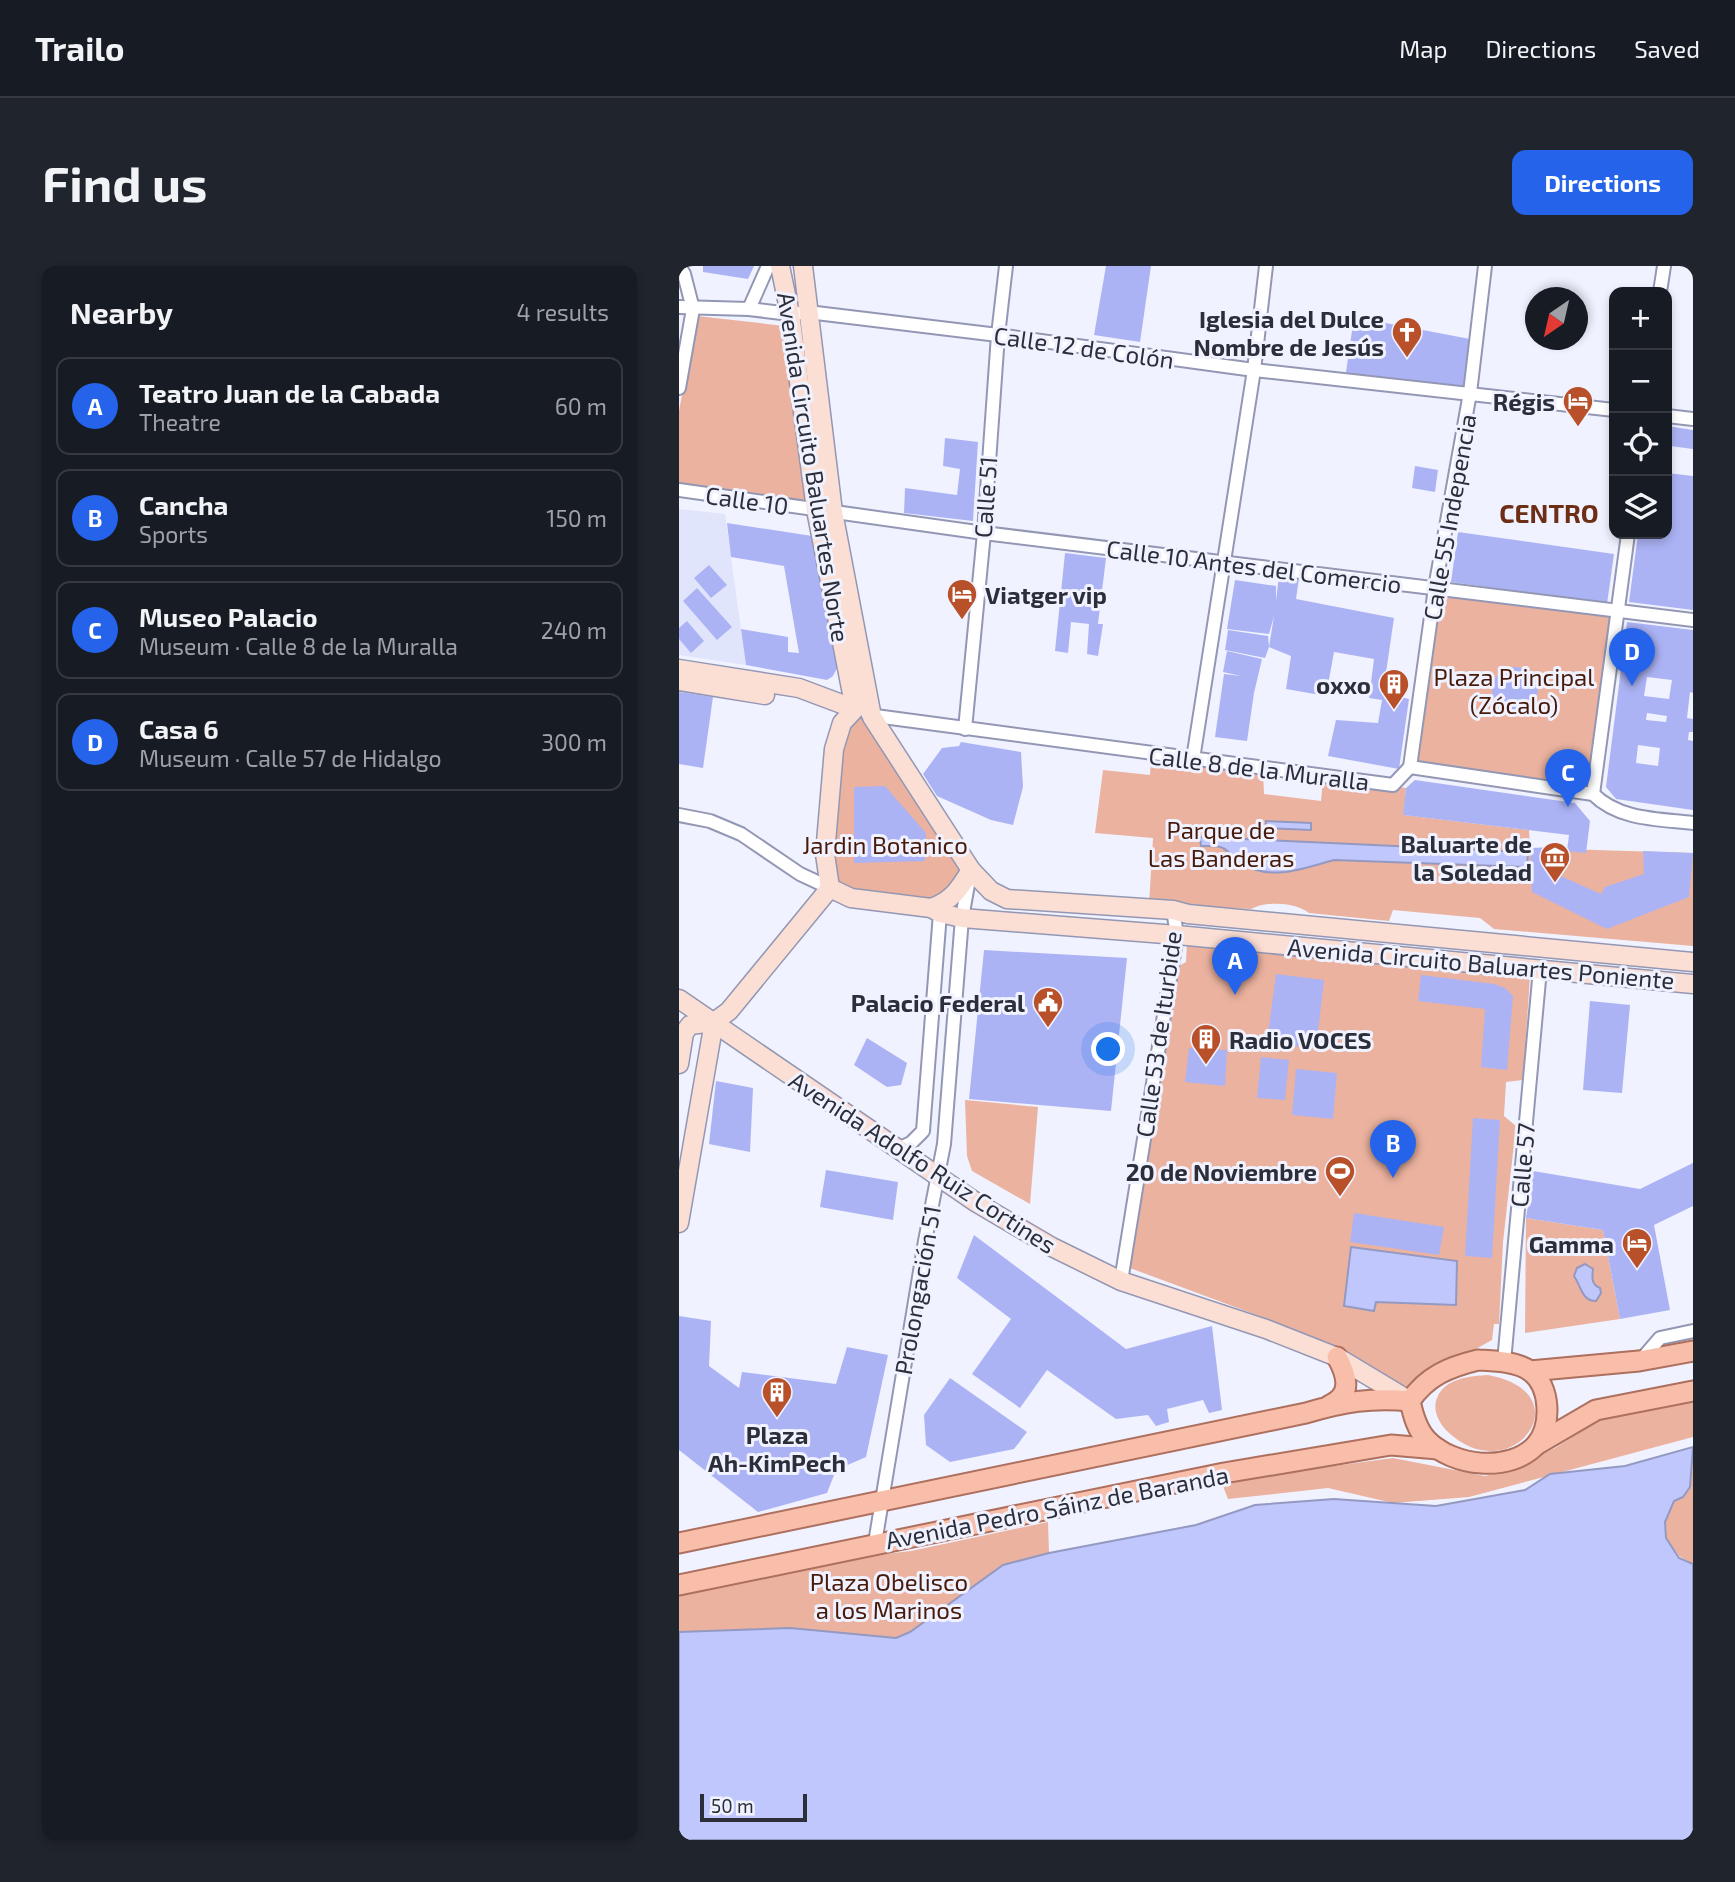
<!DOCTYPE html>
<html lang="en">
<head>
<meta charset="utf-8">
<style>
  :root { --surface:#171b24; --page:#20242c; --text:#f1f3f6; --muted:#9ea1a6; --line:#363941; --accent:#2563eb }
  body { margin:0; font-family:"Exo 2",sans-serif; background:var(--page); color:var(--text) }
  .controls { position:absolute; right:21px; top:21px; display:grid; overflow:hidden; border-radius:14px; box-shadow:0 4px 10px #0003 }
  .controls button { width:63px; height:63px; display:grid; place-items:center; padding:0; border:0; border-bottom:2px solid var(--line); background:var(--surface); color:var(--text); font:35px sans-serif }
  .compass { position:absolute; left:846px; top:21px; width:63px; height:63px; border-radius:50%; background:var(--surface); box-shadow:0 4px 10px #0003; rotate:214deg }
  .scale { position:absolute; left:21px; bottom:18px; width:107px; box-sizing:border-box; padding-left:7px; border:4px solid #2c2e3a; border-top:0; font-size:19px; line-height:24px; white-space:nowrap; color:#2c2e3a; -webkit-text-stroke:5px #f0f2ff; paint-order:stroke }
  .you { position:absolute; left:430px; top:784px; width:24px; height:24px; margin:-18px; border:5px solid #fff; border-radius:50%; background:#1a73e8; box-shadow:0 0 0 10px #1a73e833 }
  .badge { display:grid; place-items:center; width:46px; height:46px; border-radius:50%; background:var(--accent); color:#fff; font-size:23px; font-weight:700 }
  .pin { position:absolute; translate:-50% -58px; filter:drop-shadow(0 2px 4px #0008) }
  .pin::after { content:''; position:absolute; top:37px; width:24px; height:21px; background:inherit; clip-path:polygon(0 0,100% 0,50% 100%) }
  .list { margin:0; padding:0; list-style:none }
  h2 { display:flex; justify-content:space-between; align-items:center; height:91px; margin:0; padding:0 28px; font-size:30px }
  h2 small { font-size:23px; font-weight:400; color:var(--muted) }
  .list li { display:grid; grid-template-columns:46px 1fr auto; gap:21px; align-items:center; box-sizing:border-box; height:98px; margin:0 14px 14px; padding:0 14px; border:2px solid var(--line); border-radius:14px }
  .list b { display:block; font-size:26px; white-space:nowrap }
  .list p { margin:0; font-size:23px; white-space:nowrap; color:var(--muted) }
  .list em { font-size:23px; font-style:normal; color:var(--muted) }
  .icon { flex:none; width:38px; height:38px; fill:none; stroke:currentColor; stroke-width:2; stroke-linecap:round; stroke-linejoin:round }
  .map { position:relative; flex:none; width:1014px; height:1574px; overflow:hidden; border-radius:14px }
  header { display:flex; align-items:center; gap:42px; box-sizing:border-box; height:98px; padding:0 35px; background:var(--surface); border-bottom:2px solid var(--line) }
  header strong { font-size:33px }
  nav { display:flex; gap:38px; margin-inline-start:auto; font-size:24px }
  .intro { display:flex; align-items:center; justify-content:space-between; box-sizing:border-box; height:168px; padding:0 42px }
  h1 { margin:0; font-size:49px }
  .button { padding:18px 32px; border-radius:14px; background:var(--accent); color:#fff; font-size:24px; font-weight:700 }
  main { display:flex; gap:42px; padding:0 42px }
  aside { flex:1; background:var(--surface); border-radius:14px; box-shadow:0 4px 10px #0003 }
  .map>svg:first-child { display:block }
  .built { fill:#e1e5fc }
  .green { fill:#ebb29f }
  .water { fill:#c0c7fc; stroke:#9499c2; stroke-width:2 }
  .building { fill:#acb3f5; fill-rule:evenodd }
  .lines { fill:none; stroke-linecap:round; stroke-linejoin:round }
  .street-casing { stroke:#9397b4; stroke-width:16 }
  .secondary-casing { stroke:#9397b4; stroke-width:21 }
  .primary-casing { stroke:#ad6f5e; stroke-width:23 }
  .street { stroke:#fff; stroke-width:12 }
  .secondary { stroke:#fbded4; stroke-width:18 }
  .primary { stroke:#f8beaa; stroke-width:19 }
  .labels { text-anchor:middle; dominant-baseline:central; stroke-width:6; stroke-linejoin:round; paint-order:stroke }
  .poi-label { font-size:24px; font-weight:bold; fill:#2c2e3a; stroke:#f0f2ff; text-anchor:end }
  .street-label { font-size:24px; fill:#2c2e3a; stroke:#f0f2ff }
  .park-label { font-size:24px; fill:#471a09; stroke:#f0f2ff }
  .neighbourhood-label { font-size:26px; font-weight:bold; fill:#6e2d15; stroke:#f0f2ff }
</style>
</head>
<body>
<header>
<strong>Trailo</strong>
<nav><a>Map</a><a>Directions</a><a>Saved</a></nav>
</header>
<div class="intro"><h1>Find us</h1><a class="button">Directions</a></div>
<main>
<aside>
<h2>Nearby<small>4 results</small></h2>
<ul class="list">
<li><span class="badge">A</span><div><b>Teatro Juan de la Cabada</b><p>Theatre</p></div><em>60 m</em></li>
<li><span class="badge">B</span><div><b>Cancha</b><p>Sports</p></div><em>150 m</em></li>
<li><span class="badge">C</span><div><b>Museo Palacio</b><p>Museum · Calle 8 de la Muralla</p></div><em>240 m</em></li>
<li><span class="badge">D</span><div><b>Casa 6</b><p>Museum · Calle 57 de Hidalgo</p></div><em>300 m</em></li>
</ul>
</aside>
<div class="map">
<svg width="1014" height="1574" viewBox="0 0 1014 1574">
  <rect width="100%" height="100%" fill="#f0f2ff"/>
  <polygon class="built" points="0,243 46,248 67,399 0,389"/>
  <g class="green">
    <polygon points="18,50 106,60 129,229 122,236 0,221 0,145"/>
    <polygon points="756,322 939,344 914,528 732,497"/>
    <polygon points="176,443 193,451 292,604 252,642 151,622 155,483"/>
    <path d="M472,493L584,505L585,528L642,535L644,513L727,522L725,549L850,564L851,582L1014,587V680L815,663L801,652L714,644L710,655L630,647C616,636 587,635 572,643L470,639L474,572L416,567L424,504L471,509Z"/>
    <polygon points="508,675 851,710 844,814 827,816 825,850 837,860 824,976 820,1058 815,1058 813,1074 725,1123 591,1054 451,1002 500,700 507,696"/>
    <polygon points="286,834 359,841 351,938 293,905 288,890"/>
    <polygon points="847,952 924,964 941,1053 846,1067"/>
    <path d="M809,1109C906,1127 833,1226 769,1166C760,1157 753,1144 758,1132C766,1112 791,1110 809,1109Z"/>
    <polygon points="1014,1134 1014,1171 790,1231 714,1237 649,1222 549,1233 542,1215 714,1192 806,1210 831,1204 876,1182 924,1152"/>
    <polygon points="1014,1181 1014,1298 1000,1290 987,1272 986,1256 995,1235 1005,1229 1011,1221"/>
    <polygon points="369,1256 370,1287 324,1299 231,1366 217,1372 120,1363 0,1366 0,1328 169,1292 232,1285"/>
  </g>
  <g class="water">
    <polygon points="587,555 632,557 632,564 587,562"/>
    <path d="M521,571L849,586L848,601L655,594C625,602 595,615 565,599C557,595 550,585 544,582C539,579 528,580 522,580Z"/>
    <polygon points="672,981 778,995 777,1039 697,1036 695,1045 665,1040"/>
    <path d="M906,998L914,1003C913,1012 912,1018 921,1022L922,1027L917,1035C903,1035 903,1022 895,1010L898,1002Z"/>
    <polygon points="1014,1181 1011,1221 1004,1231 995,1235 986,1256 987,1272 1000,1292 1014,1298 1014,1574 0,1574 0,1366 111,1362 217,1372 231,1366 324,1299 370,1287 517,1259 576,1239 655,1233 757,1240 846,1224 871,1208 946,1200"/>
  </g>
  <g class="building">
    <polygon points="24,0 75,0 69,13 24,6"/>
    <polygon points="427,0 472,0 461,76 415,69"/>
    <polygon points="675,51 791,73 784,126 666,113"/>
    <polygon points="988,160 1014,164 1014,183 991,180 988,192"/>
    <polygon points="266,172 299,176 294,255 225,247 226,222 278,229 281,203 264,200"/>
    <polygon points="736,200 759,204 756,226 733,222"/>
    <polygon points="988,207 1014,210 1014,344 950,336 959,268 988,268"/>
    <polygon points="48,257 133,270 158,402 154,410 148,414 67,399 62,363 109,371 109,386 120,387 105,300 52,291"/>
    <polygon points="779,266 935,288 928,338 772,316"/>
    <polygon points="386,287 427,292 419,358 424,358 419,390 408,388 410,358 392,356 389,387 376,385"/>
    <polygon points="30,299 48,319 32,332 15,312"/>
    <polygon points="600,309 620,312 617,333 715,352 704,427 730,433 720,503 649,490 657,454 699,457 703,434 690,432 695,393 655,386 647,430 607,423 612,390 590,381 586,392 546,384 549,364 589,370 590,381 595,350 590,368 548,363 556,314 597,320 597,335"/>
    <polygon points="18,322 53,361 38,374 4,335"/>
    <polygon points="8,355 25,375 12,387 0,373 0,362"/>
    <path d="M948,356L1014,364V427L1011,426L1008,452L1014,453V466H1010L1009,474L1014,475V544L937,533L927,521ZM968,411L993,414L990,433L965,430ZM968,447L988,450L987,456L967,454ZM959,479L981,482L979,500L957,497Z"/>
    <polygon points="548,385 583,393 575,427 568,475 536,471 545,408 562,410 544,406"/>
    <circle cx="836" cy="424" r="23"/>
    <polygon points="0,426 34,431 24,502 0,498"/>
    <polygon points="282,476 342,486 344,521 334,559 312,554 258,530 244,508 263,482 280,480"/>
    <polygon points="736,514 896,537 911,555 907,587 888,585 890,569 724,549 727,522"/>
    <polygon points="206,520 247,567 246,595 175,597 175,521"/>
    <polygon points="876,581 877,608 922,628 926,621 965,608 964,585 1014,587 1010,631 928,663 853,626 851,582"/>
    <polygon points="305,684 448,692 432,845 290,833"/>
    <polygon points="597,708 645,714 637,783 588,776"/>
    <polygon points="742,709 815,718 826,722 834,730 828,804 802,801 806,743 739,735"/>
    <polygon points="911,735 951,739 943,827 904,824"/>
    <polygon points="188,772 228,797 222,819 208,821 175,799"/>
    <polygon points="510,782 548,784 546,820 506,816"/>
    <polygon points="582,791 610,794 606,834 578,832"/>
    <polygon points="617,803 658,807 654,853 613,849"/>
    <polygon points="37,815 74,822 71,886 30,878"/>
    <polygon points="794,852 821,854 813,992 786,990"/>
    <polygon points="1014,897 1014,940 975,959 991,1044 941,1053 924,964 847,952 854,905 961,923"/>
    <polygon points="147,904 219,916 214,954 141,941"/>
    <polygon points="675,947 765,961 760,989 671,976"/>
    <polygon points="295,969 447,1083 533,1060 543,1144 530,1147 524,1134 488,1143 490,1156 477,1160 469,1149 437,1153 368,1104 341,1142 293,1108 332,1053 278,1012"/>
    <polygon points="0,1050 32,1055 30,1100 60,1122 63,1106 157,1118 168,1081 209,1089 187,1191 157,1204 148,1227 79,1246 0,1184"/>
    <polygon points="271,1112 348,1166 335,1183 271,1196 247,1179 245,1149"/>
  </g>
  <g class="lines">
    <g class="street-casing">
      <g id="street">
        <polyline points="0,0 5,8 14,43 0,122"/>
        <polyline points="981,26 985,0"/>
        <polyline points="0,41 70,43 111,48 129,46 319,69 575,104 935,144"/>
        <polyline points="70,43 89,0"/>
        <polyline points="988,150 1014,153"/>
        <polyline points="0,224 305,267 1014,354"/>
        <path d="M189,449L714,519L731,501L914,528C940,554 979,553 1014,557"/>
        <polyline points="286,463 305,267 319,69 327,0"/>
        <polyline points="514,493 575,104 587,0"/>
        <polyline points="731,501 756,322 791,127 806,0"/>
        <polyline points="914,528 949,268"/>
        <polyline points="0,549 31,555 62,568 121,608 151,622"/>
        <polyline points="219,883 232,877 244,865 261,647"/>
        <polyline points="442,1015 498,669 494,644"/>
        <polyline points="962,1094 981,1072 1014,1065"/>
        <polyline points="825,1096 861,703"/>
        <polyline points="196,1277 246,975 265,878 283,652 290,613"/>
      </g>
    </g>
    <g class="secondary-casing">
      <g id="secondary">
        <polyline points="101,0 111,48 137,244 176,443"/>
        <polyline points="124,0 154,246 193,451 292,604 312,625 328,633 494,644 509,648 1014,696"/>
        <polyline points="0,403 120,422 176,443"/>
        <polyline points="0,415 86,429"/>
        <polyline points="151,622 172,632 252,642 261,647 283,652 498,669 1014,718"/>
        <polyline points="151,622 146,588 155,483 163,457 176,443"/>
        <path d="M252,642C273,635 281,622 292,604"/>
        <polyline points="0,733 298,937 373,981 442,1015 587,1063 658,1091 731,1135"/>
        <polyline points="35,756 50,745 151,622"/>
        <polyline points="0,798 5,767 11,759 35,756"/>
        <polyline points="0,957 35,756"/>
      </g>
    </g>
    <g class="primary-casing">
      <g id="primary">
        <path d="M799,1094C815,1095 837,1095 851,1105C872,1120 873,1160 857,1179C831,1207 774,1201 748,1174C738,1164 734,1149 731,1135C748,1110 770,1101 799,1094Z"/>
        <polyline points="851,1105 960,1095 1014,1085"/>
        <path d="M651,1139C674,1129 668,1109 658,1091"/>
        <polyline points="857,1179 917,1144 1014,1125"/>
        <path d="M0,1277L627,1147C664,1136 693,1131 731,1135"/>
        <polyline points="0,1319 545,1207 712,1179 759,1183"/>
      </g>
    </g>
    <use href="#street" class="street"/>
    <use href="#secondary" class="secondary"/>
    <use href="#primary" class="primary"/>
  </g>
  <defs>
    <g id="church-pin" transform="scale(1.575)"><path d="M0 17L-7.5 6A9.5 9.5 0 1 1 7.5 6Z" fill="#b8502a" stroke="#f0f2ff"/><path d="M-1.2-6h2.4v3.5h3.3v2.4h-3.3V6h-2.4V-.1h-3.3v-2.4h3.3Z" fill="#fff"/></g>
    <g id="hotel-pin" transform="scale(1.575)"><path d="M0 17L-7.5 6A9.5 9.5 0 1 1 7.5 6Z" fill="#b8502a" stroke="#f0f2ff"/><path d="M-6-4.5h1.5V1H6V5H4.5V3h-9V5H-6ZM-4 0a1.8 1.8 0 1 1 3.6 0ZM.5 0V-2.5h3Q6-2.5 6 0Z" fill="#fff"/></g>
    <g id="building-pin" transform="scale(1.575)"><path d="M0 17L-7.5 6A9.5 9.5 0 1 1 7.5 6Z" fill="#b8502a" stroke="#f0f2ff"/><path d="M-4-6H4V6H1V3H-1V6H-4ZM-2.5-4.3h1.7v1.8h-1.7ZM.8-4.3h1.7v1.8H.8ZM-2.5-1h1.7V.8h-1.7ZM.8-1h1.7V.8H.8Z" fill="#fff"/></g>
    <g id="museum-pin" transform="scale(1.575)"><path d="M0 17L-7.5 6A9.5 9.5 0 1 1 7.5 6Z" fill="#b8502a" stroke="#f0f2ff"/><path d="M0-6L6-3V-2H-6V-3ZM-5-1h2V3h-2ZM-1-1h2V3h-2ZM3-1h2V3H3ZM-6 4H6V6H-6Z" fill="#fff"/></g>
    <g id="civic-pin" transform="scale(1.575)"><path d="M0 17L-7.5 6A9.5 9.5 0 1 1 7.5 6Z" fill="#b8502a" stroke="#f0f2ff"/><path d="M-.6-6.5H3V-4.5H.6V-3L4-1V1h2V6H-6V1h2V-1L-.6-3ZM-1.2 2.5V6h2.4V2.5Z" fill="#fff"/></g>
    <g id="stadium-pin" transform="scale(1.575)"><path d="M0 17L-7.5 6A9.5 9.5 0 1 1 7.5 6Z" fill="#b8502a" stroke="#f0f2ff"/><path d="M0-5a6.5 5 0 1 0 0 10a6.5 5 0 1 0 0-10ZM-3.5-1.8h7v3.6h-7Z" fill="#fff"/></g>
  </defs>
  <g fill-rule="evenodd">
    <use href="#church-pin" x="728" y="66"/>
    <use href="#hotel-pin" x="899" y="135"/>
    <use href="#hotel-pin" x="283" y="328"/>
    <use href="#building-pin" x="715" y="418"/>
    <use href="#museum-pin" x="876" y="591"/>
    <use href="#civic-pin" x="369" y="736"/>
    <use href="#building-pin" x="527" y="773"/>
    <use href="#stadium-pin" x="661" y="905"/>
    <use href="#hotel-pin" x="958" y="977"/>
    <use href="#building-pin" x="98" y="1126"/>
  </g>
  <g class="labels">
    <g class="poi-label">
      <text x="705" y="52">Iglesia del Dulce<tspan x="705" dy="28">Nombre de Jesús</tspan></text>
      <text x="876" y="135">Régis</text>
      <text x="306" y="328" text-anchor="start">Viatger vip</text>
      <text x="692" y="418">oxxo</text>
      <text x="853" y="577">Baluarte de<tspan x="853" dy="28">la Soledad</tspan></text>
      <text x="346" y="736">Palacio Federal</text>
      <text x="550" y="773" text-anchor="start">Radio VOCES</text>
      <text x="638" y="905">20 de Noviembre</text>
      <text x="935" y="977">Gamma</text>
      <text x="98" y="1168" text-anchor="middle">Plaza<tspan x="98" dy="28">Ah-KimPech</tspan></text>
    </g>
    <g class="street-label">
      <text transform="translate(405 81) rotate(8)">Calle 12 de Colón</text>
      <text transform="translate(135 201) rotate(81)">Avenida Circuito Baluartes Norte</text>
      <text transform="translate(306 231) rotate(-86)">Calle 51</text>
      <text transform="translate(68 234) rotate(8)">Calle 10</text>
      <text transform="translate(770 251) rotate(-80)">Calle 55 Indepencia</text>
      <text transform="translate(575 300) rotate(7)">Calle 10 Antes del Comercio</text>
      <text transform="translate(580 502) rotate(7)">Calle 8 de la Muralla</text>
      <text transform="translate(802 697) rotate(5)">Avenida Circuito Baluartes Poniente</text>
      <text transform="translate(479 768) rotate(-82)">Calle 53 de Iturbide</text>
      <text transform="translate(244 896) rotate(33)">Avenida Adolfo Ruiz Cortines</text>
      <text transform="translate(843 899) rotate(-85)">Calle 57</text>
      <text transform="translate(238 1024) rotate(-80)">Prolongación 51</text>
      <text transform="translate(378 1241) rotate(-11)">Avenida Pedro Sáinz de Baranda</text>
    </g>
    <g class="park-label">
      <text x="835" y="410">Plaza Principal<tspan x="835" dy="28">(Zócalo)</tspan></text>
      <text x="542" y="563">Parque de<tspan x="542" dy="28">Las Banderas</tspan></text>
      <text x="206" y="578">Jardin Botanico</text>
      <text x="210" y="1315">Plaza Obelisco<tspan x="210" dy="28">a los Marinos</tspan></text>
    </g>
    <g class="neighbourhood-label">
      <text x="870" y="246">CENTRO</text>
    </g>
  </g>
</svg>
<div class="controls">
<button>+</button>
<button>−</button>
<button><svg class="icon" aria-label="locate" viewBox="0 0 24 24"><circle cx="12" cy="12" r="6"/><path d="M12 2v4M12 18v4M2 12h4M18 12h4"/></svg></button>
<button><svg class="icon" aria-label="layers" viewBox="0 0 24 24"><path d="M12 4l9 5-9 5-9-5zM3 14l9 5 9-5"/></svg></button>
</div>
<svg class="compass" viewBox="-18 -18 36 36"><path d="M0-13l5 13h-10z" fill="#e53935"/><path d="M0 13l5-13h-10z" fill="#9ea1a6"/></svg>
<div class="scale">50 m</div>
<div class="you"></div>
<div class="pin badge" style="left:556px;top:729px">A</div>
<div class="pin badge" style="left:714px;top:912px">B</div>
<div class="pin badge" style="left:889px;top:541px">C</div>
<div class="pin badge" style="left:953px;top:420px">D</div>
</div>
</main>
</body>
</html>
